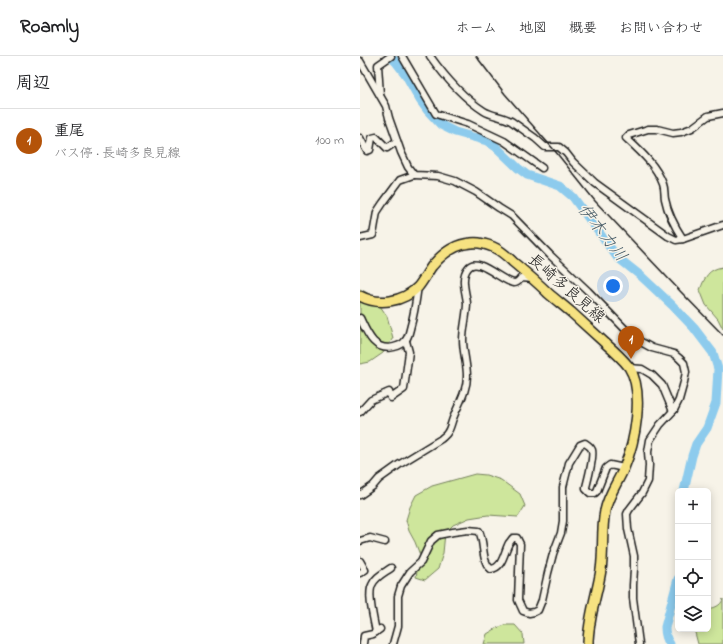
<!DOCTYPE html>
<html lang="ja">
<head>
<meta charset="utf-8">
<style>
  :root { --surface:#fff; --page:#f2f2f2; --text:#202124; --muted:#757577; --line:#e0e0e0; --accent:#b45309 }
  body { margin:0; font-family:"Indie Flower","Klee One",sans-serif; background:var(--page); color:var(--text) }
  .controls { position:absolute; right:12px; bottom:12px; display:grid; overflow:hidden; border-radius:6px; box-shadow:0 2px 10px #0003 }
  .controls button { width:36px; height:36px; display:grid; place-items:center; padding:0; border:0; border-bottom:1px solid var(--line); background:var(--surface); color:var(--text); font:20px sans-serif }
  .you { position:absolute; left:253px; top:230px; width:14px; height:14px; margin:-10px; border:3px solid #fff; border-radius:50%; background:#1a73e8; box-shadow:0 0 0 6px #1a73e833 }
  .badge { display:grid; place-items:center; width:26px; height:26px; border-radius:50%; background:var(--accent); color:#fff; font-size:13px; font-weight:700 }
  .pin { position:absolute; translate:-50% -33px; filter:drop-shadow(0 1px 2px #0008) }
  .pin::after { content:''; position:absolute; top:21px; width:14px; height:12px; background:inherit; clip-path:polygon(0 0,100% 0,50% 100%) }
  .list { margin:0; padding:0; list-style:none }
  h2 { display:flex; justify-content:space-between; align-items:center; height:52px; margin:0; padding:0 16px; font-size:17px }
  h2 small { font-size:13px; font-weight:400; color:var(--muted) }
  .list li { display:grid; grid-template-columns:26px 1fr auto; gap:12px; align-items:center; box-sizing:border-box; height:64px; padding:0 16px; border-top:1px solid var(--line) }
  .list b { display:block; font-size:15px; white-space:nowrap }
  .list p { margin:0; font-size:13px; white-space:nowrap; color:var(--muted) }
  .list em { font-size:13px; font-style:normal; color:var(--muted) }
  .icon { flex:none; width:22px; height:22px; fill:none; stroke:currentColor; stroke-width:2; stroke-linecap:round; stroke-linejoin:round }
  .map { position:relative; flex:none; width:363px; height:588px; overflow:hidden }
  header { display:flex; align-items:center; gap:24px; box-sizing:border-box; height:56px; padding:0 20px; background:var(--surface); border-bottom:1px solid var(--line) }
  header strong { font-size:19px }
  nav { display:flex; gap:22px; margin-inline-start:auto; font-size:14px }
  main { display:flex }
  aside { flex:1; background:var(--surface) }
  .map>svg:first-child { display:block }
  .green { fill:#cee69c; stroke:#75815c }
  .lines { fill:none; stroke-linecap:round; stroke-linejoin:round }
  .river { stroke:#8dcbed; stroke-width:9 }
  .minor-casing { stroke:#1c1c1c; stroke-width:9 }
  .primary-casing { stroke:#1c1c1c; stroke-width:12 }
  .minor { stroke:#f7f3e8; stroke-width:6 }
  .primary { stroke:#f6e281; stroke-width:9 }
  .rail { stroke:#1c1c1c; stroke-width:1.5 }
  .labels { text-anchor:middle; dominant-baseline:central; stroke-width:3; stroke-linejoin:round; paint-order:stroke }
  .street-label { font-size:16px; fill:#1c1c1c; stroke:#f7f3e8 }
  .water-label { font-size:17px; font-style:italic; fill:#445965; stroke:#f7f3e8 }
</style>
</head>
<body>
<header>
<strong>Roamly</strong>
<nav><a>ホーム</a><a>地図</a><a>概要</a><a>お問い合わせ</a></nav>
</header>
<main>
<aside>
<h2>周辺<small></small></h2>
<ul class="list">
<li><span class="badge">1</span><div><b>重尾</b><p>バス停 · 長崎多良見線</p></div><em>100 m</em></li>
</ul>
</aside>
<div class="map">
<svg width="363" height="588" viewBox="0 0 363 588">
  <rect width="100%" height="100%" fill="#f7f3e8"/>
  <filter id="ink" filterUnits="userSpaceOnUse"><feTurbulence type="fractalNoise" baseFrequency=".025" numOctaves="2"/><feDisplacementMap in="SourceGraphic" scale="8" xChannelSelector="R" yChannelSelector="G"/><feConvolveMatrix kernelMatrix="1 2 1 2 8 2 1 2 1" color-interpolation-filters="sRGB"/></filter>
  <g filter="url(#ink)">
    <g class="green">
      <path d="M363,211V273L358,263L346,249L340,234C345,221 348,213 363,211Z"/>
      <polygon points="0,233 13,240 27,260 33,282 23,297 10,306 0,308"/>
      <polygon points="115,418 126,419 141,424 160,438 165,450 158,461 128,459 109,462 93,469 85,477 83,497 78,513 65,524 56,521 60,499 55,486 49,475 46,464 50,451 56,439 72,430"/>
      <path d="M363,543V588H338L334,573H348V553C354,552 361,550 363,543Z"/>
      <polygon points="145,569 155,569 163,578 164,588 124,588 127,578 137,572"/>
    </g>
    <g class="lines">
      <g class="river">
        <polyline points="30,0 36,6 46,19 60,44 68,55 81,69 95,76 127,85 136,91 158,112 167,119 200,130 213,141 257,201 281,220 312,249 334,272 353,297 358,313 356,347 347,372 336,388 332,400 324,435"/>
        <path d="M310,588C306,583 305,578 305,571L318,523"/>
      </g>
      <g class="minor-casing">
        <g id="minor">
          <polyline points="42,0 76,58 108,68 144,85 182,112"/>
          <path d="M70,0C85,21 102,41 124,55C132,60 142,60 151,65L175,82L185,91H199L206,97L213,106L235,127L308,180L316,184L323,183L363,169"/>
          <polyline points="0,5 26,50 29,62 41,96 48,111 54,119 78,120 95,125 116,136 139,152 152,160 190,199 228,235 266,274 281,286 292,292 314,298 319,302 324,307 326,316 324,326 319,344 314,354 300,369 290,384 288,396 289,409 288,425 282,437 269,454 267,458 268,473 274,500 274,513 273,529 273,542 279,588"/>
          <polyline points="20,39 18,9 31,0"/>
          <polyline points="0,82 7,95 10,94 12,82 16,81 27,92 37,85"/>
          <polyline points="0,182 13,179 17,156 23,147 40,124 54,119"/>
          <path d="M323,183C315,171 308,158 305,143C304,138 305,133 303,128C296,109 280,95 266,82L269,79L288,73H297L313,77L321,76L332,72L348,60L363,57"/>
          <path d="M0,262C7,277 14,296 34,291C38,290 43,288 45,285C48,282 49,277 50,273C54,259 56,246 58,230"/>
          <polyline points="269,312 282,313 292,319 302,329 312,353 314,354"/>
          <polyline points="0,356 11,344 29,336 31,342 44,333 49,296 46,285"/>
          <path d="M0,439L13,430L19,423L40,408L81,383C83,381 86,379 87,377C91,372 91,366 94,360C99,347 107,335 107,320C107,308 103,296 103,284C103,272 107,259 107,247C106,236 100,222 108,212C117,199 142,226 154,227C157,227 159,225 161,222L173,223"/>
          <polyline points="0,485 10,482 25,486"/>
          <polyline points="0,505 5,514 0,517"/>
          <path d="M16,576C14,564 7,539 12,529C15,521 24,517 31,512"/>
          <polyline points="3,588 4,580 13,578 20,573"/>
          <path d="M33,588L38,570V540L41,530L50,516L61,506L71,485L78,479L93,476L108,474L119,475C125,487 121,506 131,513C143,512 144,496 149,487C150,486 152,483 153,482H157L160,488L158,544L163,555L169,557L174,556L178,554L182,544L188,517L193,498L201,477L203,465V431L209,407L220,389L225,387C228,389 231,391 232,394C234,401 228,423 226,431V433L230,437H235L237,435L246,412L250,409L264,412"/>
        </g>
      </g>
      <g class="primary-casing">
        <path id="primary" d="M0,240C19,250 43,246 58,231C63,225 67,217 72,210C82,198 95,188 111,187C118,186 126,188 133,191C140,194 147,200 153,206C165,216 177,226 188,237C196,244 204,250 212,257C223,267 234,277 245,287C253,294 262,302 269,311C285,336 275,386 264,412C258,426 248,439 245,455C241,474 244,494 241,514C237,539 228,563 228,588"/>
      </g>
      <use href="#minor" class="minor"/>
      <use href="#primary" class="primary"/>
      <polyline class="rail" points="116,0 145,38 195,95 235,145 321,236 363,279"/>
    </g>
  </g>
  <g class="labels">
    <g class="street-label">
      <text transform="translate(206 233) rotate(41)">長崎多良見線</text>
    </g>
    <g class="water-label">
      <text transform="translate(242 177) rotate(52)">伊木力川</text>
    </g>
  </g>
</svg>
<div class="controls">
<button>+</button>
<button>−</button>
<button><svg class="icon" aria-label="locate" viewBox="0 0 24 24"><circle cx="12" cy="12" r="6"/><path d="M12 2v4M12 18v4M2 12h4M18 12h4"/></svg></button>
<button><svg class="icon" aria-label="layers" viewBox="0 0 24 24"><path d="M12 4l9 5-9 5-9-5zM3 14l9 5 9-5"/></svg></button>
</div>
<div class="you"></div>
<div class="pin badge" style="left:271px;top:303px">1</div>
</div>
</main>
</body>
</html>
